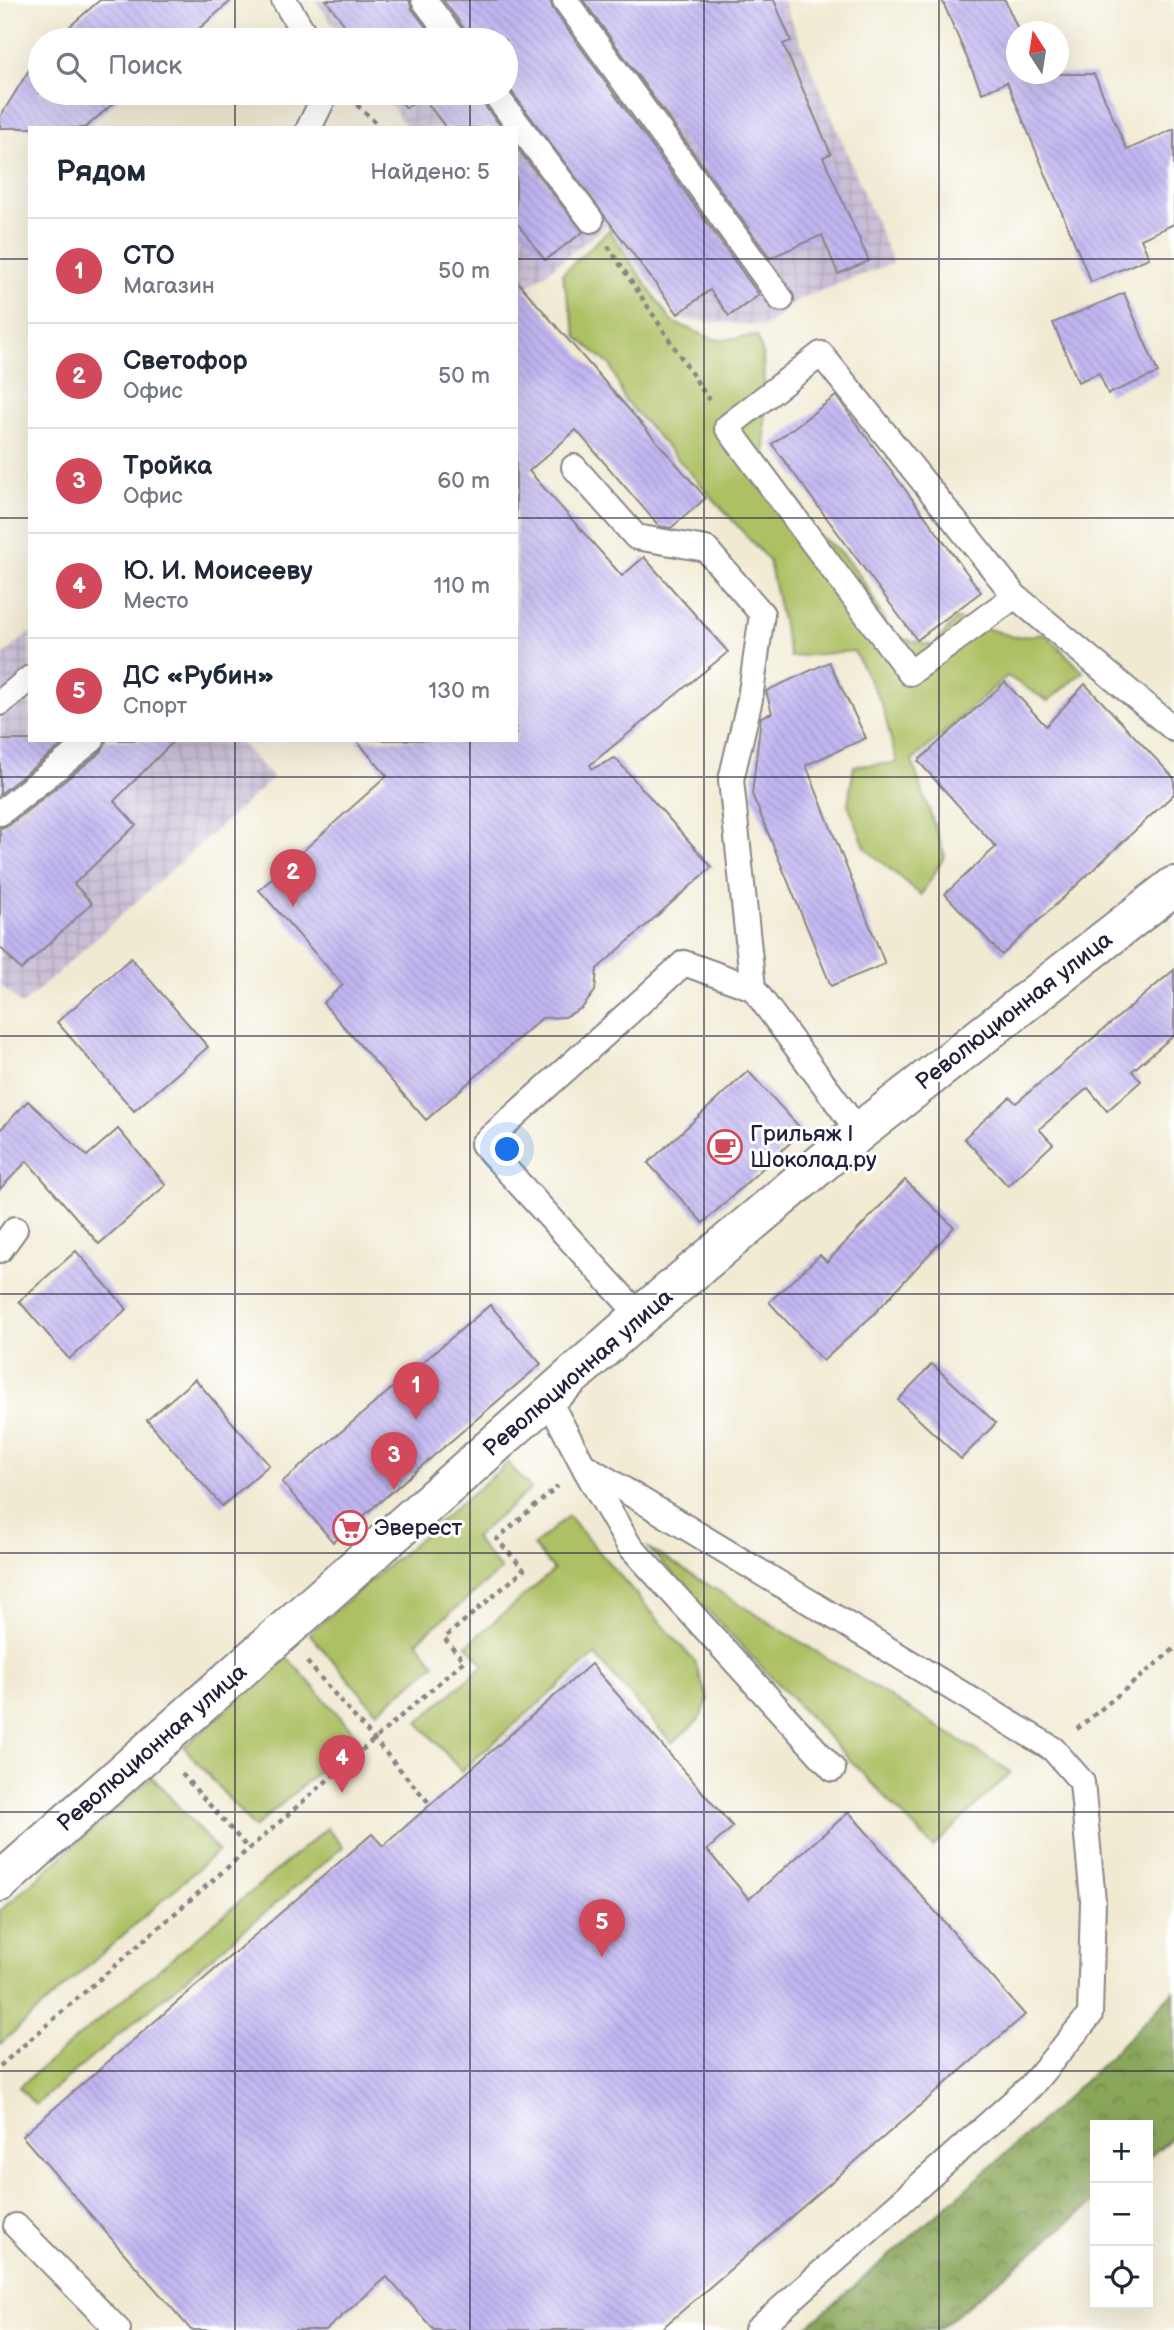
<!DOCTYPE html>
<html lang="ru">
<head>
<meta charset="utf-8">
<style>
  :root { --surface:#fff; --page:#f6f6f7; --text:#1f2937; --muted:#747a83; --line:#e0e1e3; --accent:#d1495b }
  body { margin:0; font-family:"Balsamiq Sans",sans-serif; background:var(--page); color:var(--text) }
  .controls { position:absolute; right:21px; bottom:21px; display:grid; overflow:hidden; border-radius:0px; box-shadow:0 7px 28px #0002 }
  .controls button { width:63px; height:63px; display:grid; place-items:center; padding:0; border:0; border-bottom:2px solid var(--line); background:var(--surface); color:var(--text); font:35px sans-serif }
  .compass { position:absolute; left:1006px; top:21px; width:63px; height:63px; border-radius:50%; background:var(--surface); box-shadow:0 7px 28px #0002; rotate:348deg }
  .you { position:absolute; left:508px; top:1150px; width:24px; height:24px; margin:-18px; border:5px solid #fff; border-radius:50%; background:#1a73e8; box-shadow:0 0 0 10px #1a73e833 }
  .badge { display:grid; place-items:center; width:46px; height:46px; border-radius:50%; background:var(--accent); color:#fff; font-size:23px; font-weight:700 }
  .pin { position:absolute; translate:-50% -58px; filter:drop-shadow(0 2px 4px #0008) }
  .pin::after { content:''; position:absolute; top:37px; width:24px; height:21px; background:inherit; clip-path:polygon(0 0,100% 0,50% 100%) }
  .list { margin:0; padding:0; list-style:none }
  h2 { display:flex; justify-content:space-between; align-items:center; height:91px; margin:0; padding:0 28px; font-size:30px }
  h2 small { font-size:23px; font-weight:400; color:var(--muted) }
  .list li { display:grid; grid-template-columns:46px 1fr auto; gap:21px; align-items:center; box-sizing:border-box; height:105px; padding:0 28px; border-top:2px solid var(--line) }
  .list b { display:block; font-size:26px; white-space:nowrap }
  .list p { margin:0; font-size:23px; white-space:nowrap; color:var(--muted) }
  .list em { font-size:23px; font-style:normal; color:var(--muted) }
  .icon { flex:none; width:38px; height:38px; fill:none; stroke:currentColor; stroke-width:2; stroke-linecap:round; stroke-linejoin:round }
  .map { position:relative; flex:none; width:1174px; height:2330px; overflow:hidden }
  .search { position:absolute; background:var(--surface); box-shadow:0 7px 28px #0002; left:28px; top:28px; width:490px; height:77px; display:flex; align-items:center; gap:18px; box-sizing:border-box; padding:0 24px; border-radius:38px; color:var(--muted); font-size:26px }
  .panel { position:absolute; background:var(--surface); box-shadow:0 7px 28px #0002; left:28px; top:126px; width:490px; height:616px; border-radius:0px }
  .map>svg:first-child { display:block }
  .industrial { fill:url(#industrial-grid) }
  .green { fill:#adc064; stroke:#687150; stroke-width:2 }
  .forest { fill:url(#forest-crowns); stroke:#56644a; stroke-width:2 }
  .building { fill:url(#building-back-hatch) }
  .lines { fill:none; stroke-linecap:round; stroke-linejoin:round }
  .lane-casing { stroke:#8a8687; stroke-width:28 }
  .street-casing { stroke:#8a8687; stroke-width:42 }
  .path { stroke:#8a8687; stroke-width:4.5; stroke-dasharray:5 5; stroke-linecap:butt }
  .lane { stroke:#fff; stroke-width:24 }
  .street { stroke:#fff; stroke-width:38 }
  .grid { fill:none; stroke:#22223b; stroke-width:2; stroke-opacity:0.55 }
  .labels { text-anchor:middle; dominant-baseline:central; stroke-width:6; stroke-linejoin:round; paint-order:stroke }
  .street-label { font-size:23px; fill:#22223b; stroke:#fff }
  .poi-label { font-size:23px; fill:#22223b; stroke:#fff; text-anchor:start }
</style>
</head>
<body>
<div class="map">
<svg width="1174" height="2330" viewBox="0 0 1174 2330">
  <defs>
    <pattern id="industrial-grid" width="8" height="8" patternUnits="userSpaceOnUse" patternTransform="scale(1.75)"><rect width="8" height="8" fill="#cabfd6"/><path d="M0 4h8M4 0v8" fill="none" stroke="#ada4b9"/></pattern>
    <pattern id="forest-crowns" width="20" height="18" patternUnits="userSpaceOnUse" patternTransform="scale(1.75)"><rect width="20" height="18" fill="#8aa65a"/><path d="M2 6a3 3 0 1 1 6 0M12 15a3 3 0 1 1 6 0" fill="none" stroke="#70874c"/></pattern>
    <pattern id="building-back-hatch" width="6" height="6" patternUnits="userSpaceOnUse" patternTransform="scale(1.75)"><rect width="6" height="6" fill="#c1b5f0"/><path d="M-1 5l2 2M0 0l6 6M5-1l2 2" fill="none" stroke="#a69bcf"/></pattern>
  </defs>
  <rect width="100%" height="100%" fill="#fff"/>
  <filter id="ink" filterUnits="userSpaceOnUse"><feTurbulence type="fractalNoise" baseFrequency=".0143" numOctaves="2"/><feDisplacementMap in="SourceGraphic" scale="14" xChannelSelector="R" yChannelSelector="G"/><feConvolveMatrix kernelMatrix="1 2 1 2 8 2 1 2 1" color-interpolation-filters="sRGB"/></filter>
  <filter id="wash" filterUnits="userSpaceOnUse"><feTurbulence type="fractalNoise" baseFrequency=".00686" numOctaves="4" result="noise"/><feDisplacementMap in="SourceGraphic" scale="28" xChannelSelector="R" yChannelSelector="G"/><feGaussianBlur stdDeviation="1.57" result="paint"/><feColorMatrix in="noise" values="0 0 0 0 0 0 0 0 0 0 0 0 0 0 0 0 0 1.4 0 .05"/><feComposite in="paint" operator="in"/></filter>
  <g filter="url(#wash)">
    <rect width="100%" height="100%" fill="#f1ead3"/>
    <g class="industrial">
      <polygon points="315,0 783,0 893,263 799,299 766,326 678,319 607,225 524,290 516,278 516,128 407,128 382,93 506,93 506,40 344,40"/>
      <polygon points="30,632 30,740 238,740 273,778 22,1005 0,984 0,658"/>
    </g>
    <g class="green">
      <path d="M609,230L672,322L716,340L757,336L763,354L766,466L800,503L808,530C854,554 871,590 891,636L934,646L956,619L1014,637L1046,634L1083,672L1048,701L1007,676L912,761L945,856L921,895L866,849L848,804L854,766L897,763L882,704L854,651L790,657L769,561L624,399L611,366L577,337L562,274Z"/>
      <polygon points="508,1463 531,1489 474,1538 501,1570 417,1641 435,1664 377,1712 309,1633"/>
      <polygon points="568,1516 695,1662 708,1700 699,1720 672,1743 595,1655 461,1771 418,1722 484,1665 467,1645 554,1570 533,1546"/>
      <polygon points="647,1547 1011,1772 933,1847"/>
      <polygon points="287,1657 358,1737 254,1828 184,1747"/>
      <polygon points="152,1777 218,1851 0,2044 0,1911"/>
      <polygon points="327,1828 343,1847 35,2105 19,2087"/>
    </g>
    <path class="forest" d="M1174,1991V2136L1148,2158V2125H1095V2201L938,2330H803C930,2220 1059,2113 1174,1991Z"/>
    <g id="blocks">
      <g class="building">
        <polygon points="100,0 232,0 186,40 54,40"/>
        <polygon points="326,0 409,0 412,9 436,40 356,40"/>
        <polygon points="443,0 550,0 553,9 759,295 729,316 710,290 678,314 506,84 506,40 469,40 466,31"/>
        <polygon points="583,0 774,0 791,41 783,44 831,154 823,157 869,261 838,274 822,235 770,258"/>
        <polygon points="942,0 1005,0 1019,32 1017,74 1094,74 1127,150 1174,129 1174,224 1141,239 1149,258 1091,282 1007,82 982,93"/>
        <polygon points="40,52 40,93 125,93 85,128 0,128 0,117"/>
        <polygon points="395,93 479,93 482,102 502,128 446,128 422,96 406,108"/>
        <polygon points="516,147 583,232 545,260 516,222"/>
        <polygon points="516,280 706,498 671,528 659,526 576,430 529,471 622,576 644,557 728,652 590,765 592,769 615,758 712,867 597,969 595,991 582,1008 565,1017 542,1018 426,1120 323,1003 343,985 259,890 387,776 356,740 516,740"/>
        <polygon points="1124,293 1158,373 1108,394 1099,373 1078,382 1053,323"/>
        <polygon points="836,396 981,592 917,640 772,444"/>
        <polygon points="829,662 866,738 806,765 885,964 831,986 752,794 761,717 772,713 766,691"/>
        <polygon points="1005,682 1046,726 1085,684 1174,778 1174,794 1002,955 945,894 996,847 918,761"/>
        <polygon points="0,740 68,740 0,794"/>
        <polygon points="107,740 175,740 114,801 136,825 74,884 92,903 21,970 0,947 0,828 9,825 101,752"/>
        <polygon points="131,958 208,1047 134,1111 57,1022"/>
        <polygon points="1174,970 1174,1035 1132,1071 1141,1081 1107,1111 1088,1088 1039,1129 1053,1144 1008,1186 964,1138 1010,1097 1016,1103"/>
        <polygon points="748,1071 803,1131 703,1223 648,1163"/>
        <polygon points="28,1101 87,1156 118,1129 166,1185 99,1244 27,1161 0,1189 0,1130"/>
        <polygon points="905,1180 954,1227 875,1313 823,1361 769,1302 820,1255 827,1262"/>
        <polygon points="76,1251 127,1309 69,1359 19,1301"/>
        <polygon points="490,1305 541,1364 333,1542 282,1482"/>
        <polygon points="932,1364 996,1423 961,1459 898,1400"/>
        <polygon points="195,1379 269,1465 222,1506 147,1420"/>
        <polygon points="591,1664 733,1827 707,1850 749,1899 849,1812 1025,2015 660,2330 434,2330 387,2277 326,2330 191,2330 22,2136 372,1834 383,1846"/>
      </g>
    </g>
  </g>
  <g filter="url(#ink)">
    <use href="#blocks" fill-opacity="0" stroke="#8a8687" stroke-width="2"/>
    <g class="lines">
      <g class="lane-casing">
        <g id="lane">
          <polyline points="284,0 308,40"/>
          <polyline points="424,0 454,40"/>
          <polyline points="565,0 781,299"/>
          <polyline points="494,93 591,220"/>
          <polyline points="309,128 326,93"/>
          <polyline points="574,467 636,537 706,549 762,614 750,699 731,780 753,988 859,1132"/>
          <polyline points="1015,596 910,673 727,427 821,354 1015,596 1174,729"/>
          <polyline points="0,703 30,678"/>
          <polyline points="0,813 92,740"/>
          <polyline points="0,1250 15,1229"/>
          <polyline points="640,1316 483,1144 684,963 753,988"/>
          <polyline points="548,1399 583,1465 1053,1749 1082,1782 1093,1901 1090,2015 1030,2087 757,2330"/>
          <polyline points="585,1469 629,1545 833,1769"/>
          <polyline points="16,2226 118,2330"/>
        </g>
      </g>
      <g class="street-casing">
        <polyline id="street" points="0,1882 640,1316 859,1132 1174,886"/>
      </g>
      <g class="path">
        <polyline points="357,105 381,128"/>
        <polyline points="608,246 709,400"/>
        <polyline points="307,1662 430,1804"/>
        <polyline points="1077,1729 1174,1649"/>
        <polyline points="182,1774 248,1848"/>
        <polyline points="0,2066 464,1661 444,1638 524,1570 497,1539 558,1486"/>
      </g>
      <use href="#lane" class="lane"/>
      <use href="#street" class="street"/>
    </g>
  </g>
  <path class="grid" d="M235,0V40M470,0V40M704,0V2330M939,0V2330M235,93V128M470,93V128M0,259H30M516,259H1174M0,518H30M516,518H1174M235,740V2330M470,740V2330M0,777H1174M0,1036H1174M0,1294H1174M0,1553H1174M0,1812H1174M0,2071H1174"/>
  <defs>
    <g id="cafe-ring" transform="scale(1.75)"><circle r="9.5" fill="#fff" stroke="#d1495b" stroke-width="1.5"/><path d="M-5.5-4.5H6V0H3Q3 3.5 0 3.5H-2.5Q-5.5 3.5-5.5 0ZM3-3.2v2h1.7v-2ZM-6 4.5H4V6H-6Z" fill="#d1495b"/></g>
    <g id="supermarket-ring" transform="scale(1.75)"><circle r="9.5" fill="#fff" stroke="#d1495b" stroke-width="1.5"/><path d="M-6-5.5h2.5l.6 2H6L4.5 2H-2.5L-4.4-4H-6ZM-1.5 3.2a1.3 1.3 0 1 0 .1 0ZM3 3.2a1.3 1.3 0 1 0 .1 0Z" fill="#d1495b"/></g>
  </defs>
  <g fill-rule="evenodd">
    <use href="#cafe-ring" x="725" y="1147"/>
    <use href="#supermarket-ring" x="350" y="1528"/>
  </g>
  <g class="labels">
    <g class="street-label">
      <text transform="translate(1014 1011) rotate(-38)">Революционная улица</text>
      <text transform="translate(578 1373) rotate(-41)">Революционная улица</text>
      <text transform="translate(152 1748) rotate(-41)">Революционная улица</text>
    </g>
    <g class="poi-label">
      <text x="750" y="1134">Грильяж |<tspan x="750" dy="26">Шоколад.ру</tspan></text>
      <text x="374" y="1528">Эверест</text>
    </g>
  </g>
</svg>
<div class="controls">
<button>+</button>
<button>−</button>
<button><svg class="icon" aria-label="locate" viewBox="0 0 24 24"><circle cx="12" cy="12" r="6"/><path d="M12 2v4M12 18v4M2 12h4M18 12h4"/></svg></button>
</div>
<svg class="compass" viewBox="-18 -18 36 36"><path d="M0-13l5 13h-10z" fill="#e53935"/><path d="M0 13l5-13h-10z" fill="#747a83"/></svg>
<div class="you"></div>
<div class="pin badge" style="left:416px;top:1420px">1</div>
<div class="pin badge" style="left:293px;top:907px">2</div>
<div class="pin badge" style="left:394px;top:1490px">3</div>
<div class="pin badge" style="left:342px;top:1793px">4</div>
<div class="pin badge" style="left:602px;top:1957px">5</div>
<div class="search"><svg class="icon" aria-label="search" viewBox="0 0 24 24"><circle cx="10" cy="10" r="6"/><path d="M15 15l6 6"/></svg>Поиск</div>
<section class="panel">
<h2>Рядом<small>Найдено: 5</small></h2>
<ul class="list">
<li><span class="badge">1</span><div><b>СТО</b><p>Магазин</p></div><em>50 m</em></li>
<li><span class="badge">2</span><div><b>Светофор</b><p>Офис</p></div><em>50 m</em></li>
<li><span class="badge">3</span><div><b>Тройка</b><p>Офис</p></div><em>60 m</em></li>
<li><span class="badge">4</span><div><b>Ю. И. Моисееву</b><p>Место</p></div><em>110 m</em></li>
<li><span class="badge">5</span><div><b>ДС «Рубин»</b><p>Спорт</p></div><em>130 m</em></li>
</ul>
</section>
</div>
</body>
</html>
